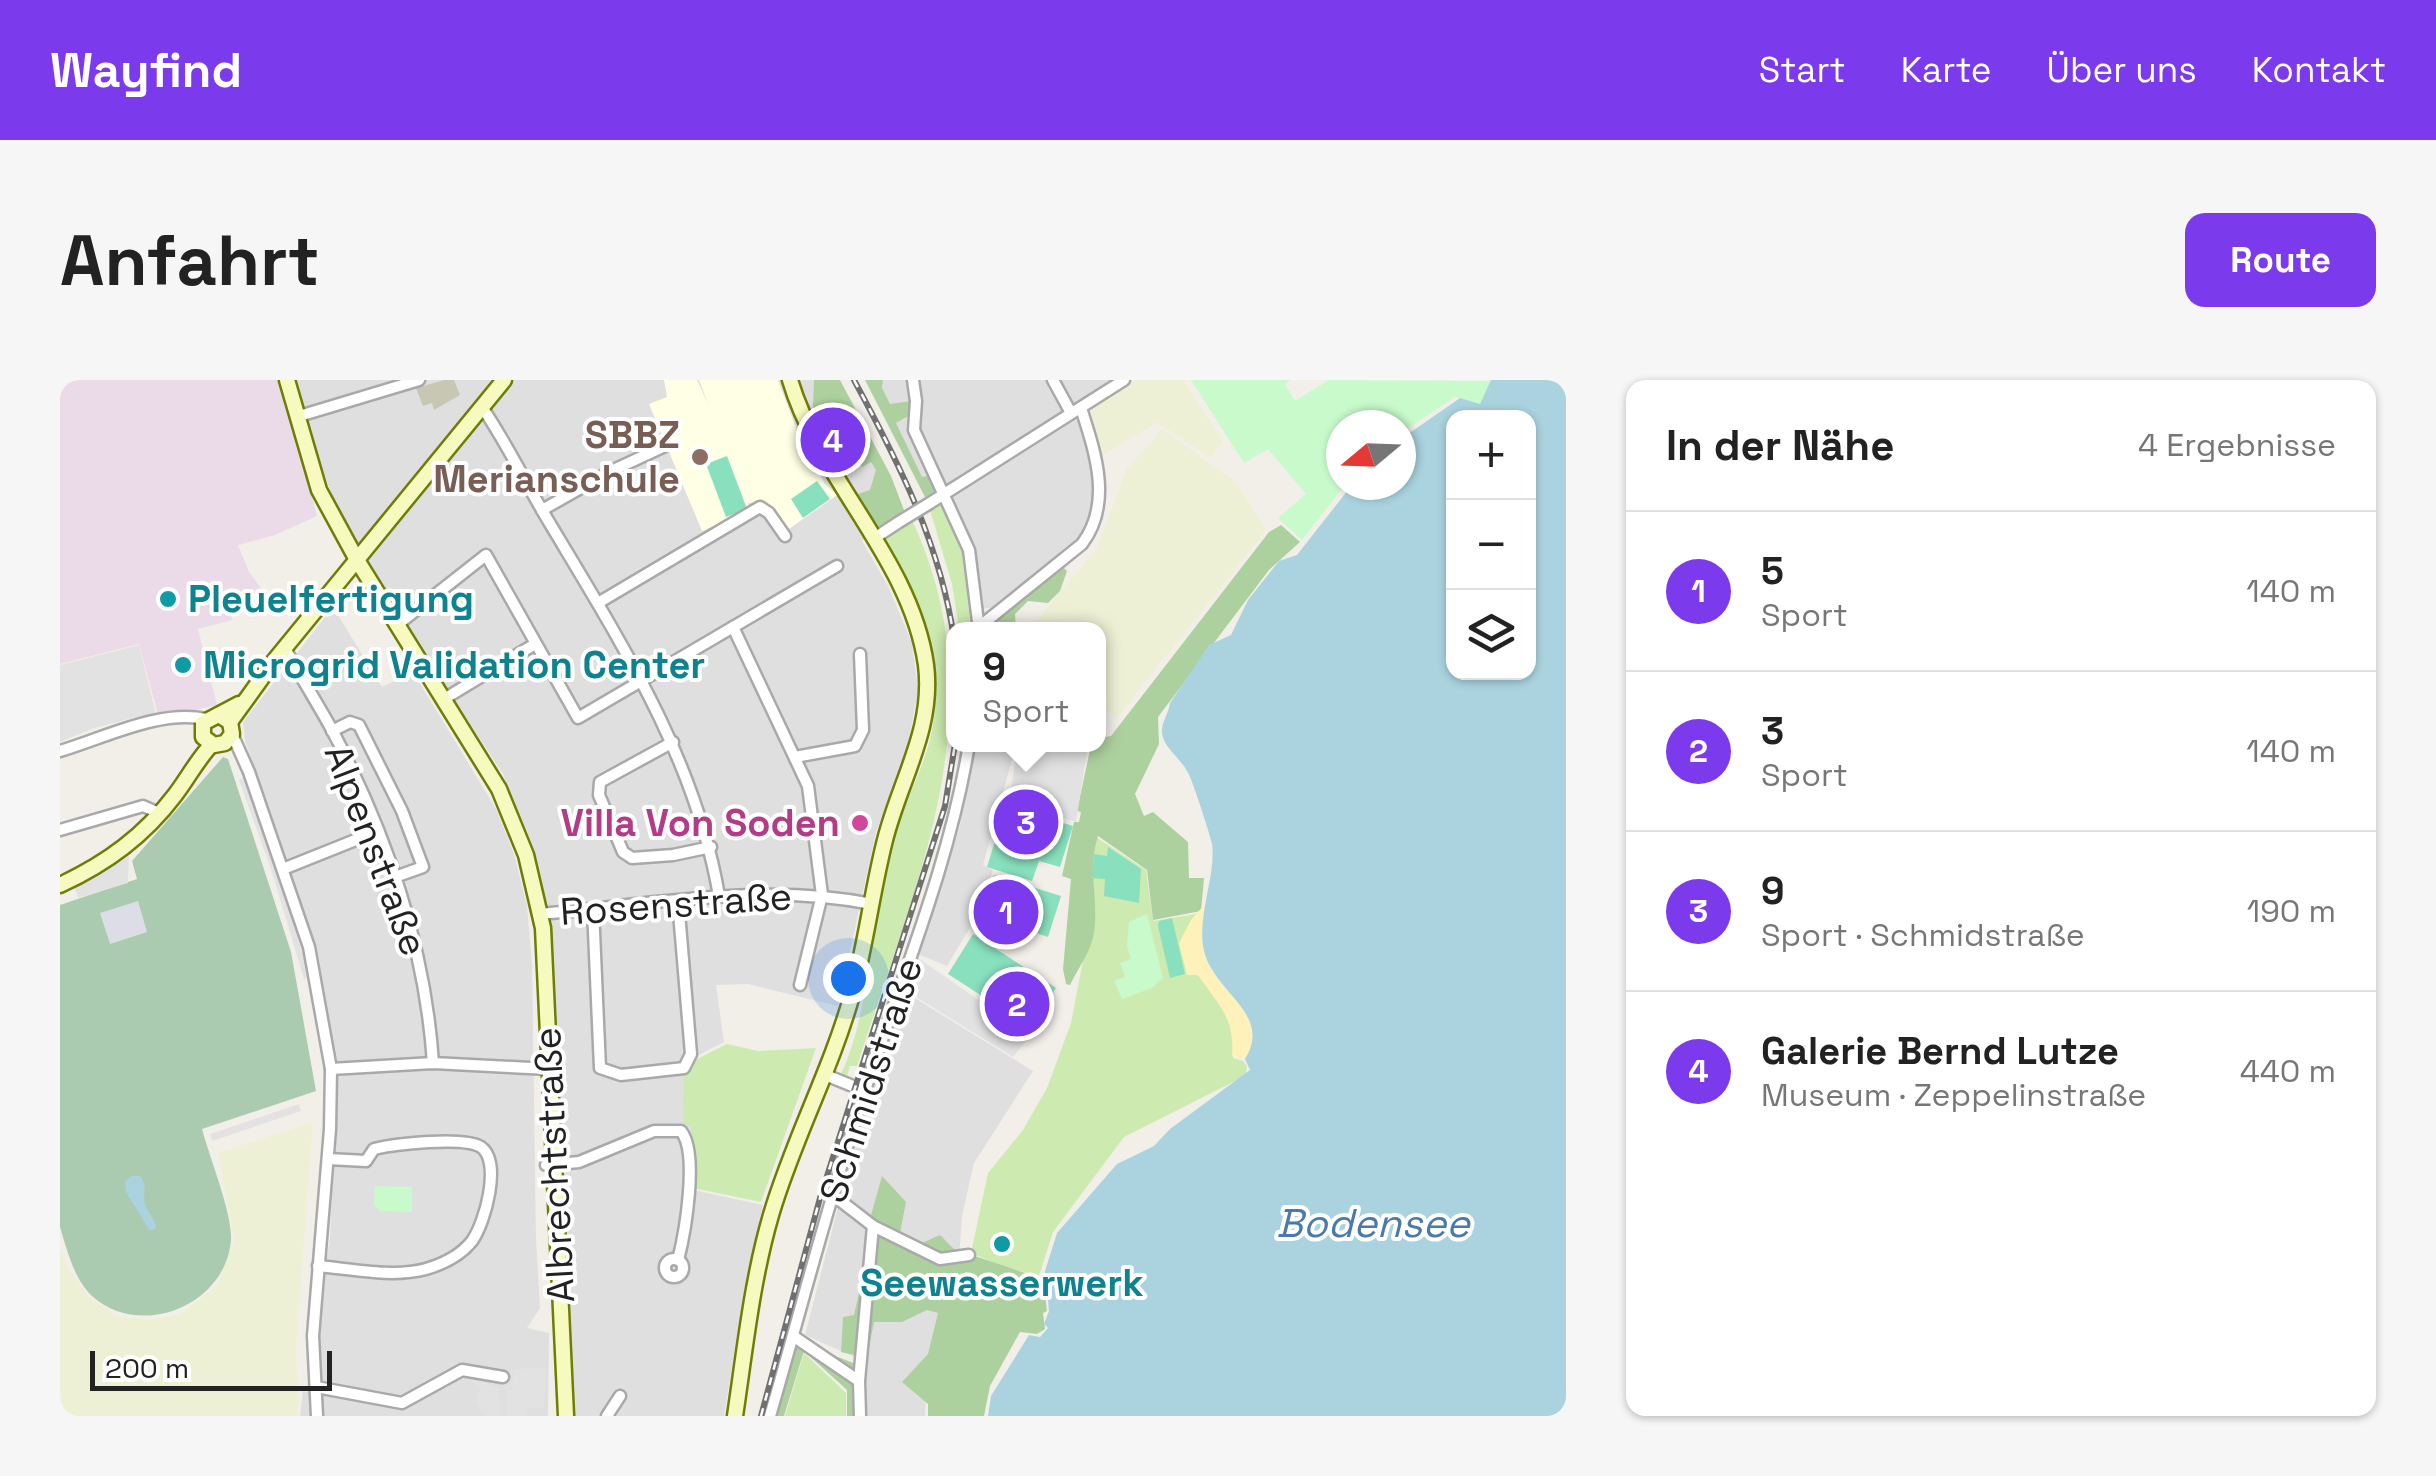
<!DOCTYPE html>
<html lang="de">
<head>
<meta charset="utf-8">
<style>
  :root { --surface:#fff; --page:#f6f6f6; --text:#222; --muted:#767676; --line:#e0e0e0; --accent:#7c3aed }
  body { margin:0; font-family:"Space Grotesk",sans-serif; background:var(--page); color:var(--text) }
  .controls { position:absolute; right:30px; top:30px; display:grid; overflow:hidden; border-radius:20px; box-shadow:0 2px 8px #0004 }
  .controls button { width:90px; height:90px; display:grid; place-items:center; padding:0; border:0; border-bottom:2px solid var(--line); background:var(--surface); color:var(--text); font:50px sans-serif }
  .compass { position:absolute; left:1266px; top:30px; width:90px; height:90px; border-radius:50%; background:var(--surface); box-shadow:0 2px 8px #0004; rotate:251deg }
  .scale { position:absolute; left:30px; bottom:25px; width:242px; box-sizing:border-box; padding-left:10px; border:5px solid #222; border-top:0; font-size:28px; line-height:35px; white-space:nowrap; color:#222; -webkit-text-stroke:8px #fff; paint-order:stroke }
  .you { position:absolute; left:788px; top:598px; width:35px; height:35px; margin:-25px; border:8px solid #fff; border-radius:50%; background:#1a73e8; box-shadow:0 0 0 15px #1a73e833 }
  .badge { display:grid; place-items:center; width:65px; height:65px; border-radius:50%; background:var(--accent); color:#fff; font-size:32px; font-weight:700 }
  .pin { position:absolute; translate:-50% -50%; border:5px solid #fff; box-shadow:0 2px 10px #0006 }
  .popup { position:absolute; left:886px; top:242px; width:160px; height:130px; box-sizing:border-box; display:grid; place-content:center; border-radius:20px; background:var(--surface); filter:drop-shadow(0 2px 8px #0005); font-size:32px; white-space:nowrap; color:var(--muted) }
  .popup b { font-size:38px; color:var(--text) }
  .popup::after { content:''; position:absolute; left:50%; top:100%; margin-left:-20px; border:20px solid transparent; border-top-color:var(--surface) }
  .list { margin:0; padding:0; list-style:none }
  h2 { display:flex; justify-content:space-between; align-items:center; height:130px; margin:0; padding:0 40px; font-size:42px }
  h2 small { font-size:32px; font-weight:400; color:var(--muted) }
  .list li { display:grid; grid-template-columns:65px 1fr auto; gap:30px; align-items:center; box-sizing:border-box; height:160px; padding:0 40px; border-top:2px solid var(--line) }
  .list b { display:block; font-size:38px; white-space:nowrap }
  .list p { margin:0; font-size:32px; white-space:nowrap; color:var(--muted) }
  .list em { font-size:32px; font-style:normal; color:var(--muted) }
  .icon { flex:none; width:55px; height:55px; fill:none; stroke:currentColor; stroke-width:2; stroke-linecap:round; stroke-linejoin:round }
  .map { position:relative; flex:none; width:1506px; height:1036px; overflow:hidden; border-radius:20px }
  header { display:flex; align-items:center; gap:60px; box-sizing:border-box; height:140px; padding:0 50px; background:var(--accent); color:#fff }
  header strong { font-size:48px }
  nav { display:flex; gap:55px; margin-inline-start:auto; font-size:35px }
  .intro { display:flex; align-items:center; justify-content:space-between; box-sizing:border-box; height:240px; padding:0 60px }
  h1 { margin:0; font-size:70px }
  .button { padding:25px 45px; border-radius:20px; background:var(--accent); color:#fff; font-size:35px; font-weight:700 }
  main { display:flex; gap:60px; padding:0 60px }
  aside { flex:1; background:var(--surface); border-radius:20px; box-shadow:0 2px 8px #0004 }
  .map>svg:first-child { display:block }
  .residential { fill:#e0dfdf }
  .industrial { fill:#ebdbe8 }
  .education { fill:#ffffe5 }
  .construction { fill:#c7c7b4 }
  .farmland { fill:#eef0d5 }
  .grass { fill:#cdebb0 }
  .forest { fill:#add19e }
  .sand { fill:#fff1ba }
  .cemetery { fill:#aacbaf }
  .park { fill:#c8facc }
  .pitch { fill:#88e0be }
  .parking { fill:#e2e2e2 }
  .plaza { fill:#dddde8 }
  .water { fill:#aad3df; fill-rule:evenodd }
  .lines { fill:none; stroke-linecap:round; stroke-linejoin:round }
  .street-casing { stroke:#a9a9a9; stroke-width:15 }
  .secondary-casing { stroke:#707d05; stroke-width:19 }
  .street { stroke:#fff; stroke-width:10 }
  .secondary { stroke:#f7fabf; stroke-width:14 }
  .rail-casing { stroke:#707070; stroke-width:6 }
  .rail { stroke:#fff; stroke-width:2.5; stroke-dasharray:8; stroke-linecap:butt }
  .street-bridge-casing { stroke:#a9a9a9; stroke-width:15; stroke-linecap:butt }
  .street-bridge { stroke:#fff; stroke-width:10 }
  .education-dot { fill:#8d6e63; stroke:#fff; stroke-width:4 }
  .culture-dot { fill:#0f9aa8; stroke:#fff; stroke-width:4 }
  .hotel-dot { fill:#d1479c; stroke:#fff; stroke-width:4 }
  .labels { text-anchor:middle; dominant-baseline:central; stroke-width:8; stroke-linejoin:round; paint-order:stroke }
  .education-label { font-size:38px; font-weight:bold; fill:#785e54; stroke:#fff; text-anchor:end }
  .culture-label { font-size:38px; font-weight:bold; fill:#0d838f; stroke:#fff; text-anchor:start }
  .hotel-label { font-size:38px; font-weight:bold; fill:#b23c85; stroke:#fff; text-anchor:end }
  .street-label { font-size:38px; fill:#222; stroke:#fff }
  .water-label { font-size:40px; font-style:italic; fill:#4a7aab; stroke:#fff }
</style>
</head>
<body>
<header>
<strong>Wayfind</strong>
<nav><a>Start</a><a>Karte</a><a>Über uns</a><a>Kontakt</a></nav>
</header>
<div class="intro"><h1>Anfahrt</h1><a class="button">Route</a></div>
<main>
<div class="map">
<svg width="1506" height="1036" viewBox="0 0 1506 1036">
  <rect width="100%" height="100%" fill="#f2efe9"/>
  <g class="residential">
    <polygon points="233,0 776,0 844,133 802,161 828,206 852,263 858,311 846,374 816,452 778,626 688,604 656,605 664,662 633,678 633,810 703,825 685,905 664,1036 513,1036 491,535 443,394 289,161 239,26"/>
    <polygon points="812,0 1049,0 1055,11 1021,35 1035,81 1029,157 937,227 920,229 912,166 888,118 864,104"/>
    <polygon points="273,227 322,307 353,292 436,429 454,474 467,526 472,584 476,858 480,928 467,948 489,953 488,1036 240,1036 243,1011 341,1028 329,1016 259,1003 259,926 270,859 277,693 263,603 253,561 185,360 183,342"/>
    <polygon points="916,365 956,365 923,485 933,490 920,531 887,586 858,574 900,446"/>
    <polygon points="845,612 973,691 914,783 902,836 899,878 867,982 865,1036 804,1036 808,983 745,955 796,758"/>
  </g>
  <polygon class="industrial" points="0,0 221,0 257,136 215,155 178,165 189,192 201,208 172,230 172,240 138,249 157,325 99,338 79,264 0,284"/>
  <polygon class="education" points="604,0 637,0 648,24 639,0 718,0 741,61 753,72 754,83 765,104 777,115 726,151 706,122 688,123 691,131 642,151 589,24 607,17"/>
  <polygon class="construction" points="385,0 394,0 400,15 374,30 372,23 363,26 356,8"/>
  <g class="farmland">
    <polygon points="1076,0 1123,0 1163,62 1151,78 1097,42 1042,76 1028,31"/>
    <polygon points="1102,49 1177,103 1206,150 1057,338 1039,324 1038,250 969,249 1036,170 1066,90"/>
    <polygon points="253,742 236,968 238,1036 4,1036 0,1008 0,868 8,888 28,916 57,936 89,940 120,935 158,904 174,860 158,773"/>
  </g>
  <g class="grass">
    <polygon points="879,124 884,125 902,173 911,249 899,249 892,204 870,130"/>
    <path d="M852,140C940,329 855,503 797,686H790L787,697L781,694C813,625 808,543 828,471C841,425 871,381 874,334C879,272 849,214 825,159Z"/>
    <polygon points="1036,457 1086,490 1093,541 1142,533 1143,597 1174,646 1173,678 1183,681 1187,686 1186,694 1179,699 1064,757 993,852 979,896 942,886 911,873 928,793 963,750 987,708 1011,643 1028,555 1031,477"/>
    <polygon points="667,664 698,671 756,668 701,822 633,808 631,746 623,745 624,690 635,680"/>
    <polygon points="744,973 786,1013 786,1036 725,1036"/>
  </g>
  <g class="forest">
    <path d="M754,0H780L831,96L844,130L835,142L825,148L815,149L795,115L810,110L816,90L811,82L802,87C792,71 793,53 779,33L762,41L758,49L753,25Z"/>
    <polygon points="805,0 823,0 822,8 830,24 851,21 850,35 836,43 862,97 868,96 876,108 873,115 865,117"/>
    <path d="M1221,145L1240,162L1209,190L1098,337L1099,364L1075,414L1084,436L1093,432L1128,462L1129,498H1144L1141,531L1093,540L1087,490L1038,456C1027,489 1039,520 1034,553C1031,572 1018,588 1010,605L1006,604L1003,589L1011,499L1002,496L1014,442H1019L1021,432L1017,431L1031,365L1038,364L1039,358L1051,356L1209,152Z"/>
    <polygon points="1001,185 1007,191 1000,211 988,223 968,221 955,234 956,249 924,250"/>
    <polygon points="822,796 846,822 838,863 862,863 880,855 894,869 983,899 987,931 983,933 985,949 977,954 960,952 930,1006 924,1036 868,1036 868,1024 842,1002 868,974 878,933 867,930 842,942 814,942 807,978 781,972 783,937 794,935 803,895 805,857"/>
    <polygon points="734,960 796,984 797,1036 787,1036 787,1010 744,971 724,1036 711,1036"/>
  </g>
  <path class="sand" d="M1145,524C1144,541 1140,562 1146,578C1161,617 1212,635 1185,679L1172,676C1175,637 1158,625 1138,595H1127L1119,563L1131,540Z"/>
  <path class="cemetery" d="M163,377L168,379L231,572L256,711L142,749C149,776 173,835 171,860C166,925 81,960 32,916C14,899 7,870 0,847V525L77,499L72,481Z"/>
  <g class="park">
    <polygon points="1131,0 1230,0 1225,4 1235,21 1269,0 1432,1 1420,24 1395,17 1341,53 1341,45 1281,45 1281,105 1285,105 1242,160 1218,138 1246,114 1208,69 1184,83"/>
    <polygon points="1087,534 1103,598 1092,608 1062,619 1054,601 1065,597 1060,583 1071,579 1067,566 1069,542"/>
    <polygon points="315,806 352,807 352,832 320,831 314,825"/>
  </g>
  <g class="pitch">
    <polygon points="667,76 687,129 666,137 646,84"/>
    <polygon points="757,101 770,119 743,138 731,119"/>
    <polygon points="946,425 1013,446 1000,487 979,481 972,501 927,487"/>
    <polygon points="1048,467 1081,489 1079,523 1044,516 1045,499 1032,498 1034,474 1047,476"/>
    <polygon points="934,495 1001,516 988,557 921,535"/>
    <polygon points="1112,538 1125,594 1110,598 1098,546 1099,541"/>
    <polygon points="913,554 996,608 970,647 888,594"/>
  </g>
  <g class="parking">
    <polygon points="79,265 97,339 86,342 84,335 34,348 0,362 0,285"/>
    <polygon points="958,365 1018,365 1027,371 1016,442 949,421"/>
    <polygon points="183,398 212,476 250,597 244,599 211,489 179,400"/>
    <polygon points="69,476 68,503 18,518 13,504 35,496"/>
    <polygon points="854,575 970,656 953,677 843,609"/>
    <polygon points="239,724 241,731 152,761 150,754"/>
    <polygon points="486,988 484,1028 467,1028 466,1036 447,1036 447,1011 452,1011 453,989"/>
    <polygon points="410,995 439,1009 440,1036 425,1036 420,1030 416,1022 420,1008 408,999"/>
  </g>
  <polygon class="plaza" points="78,521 87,552 50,564 40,533"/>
  <g class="water">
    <path d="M1431,0H1506V1036H928L931,1016L969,955L980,957L988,948L984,944L989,931L985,891L997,853L1057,784L1094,766L1110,749L1190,690L1185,679C1211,637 1163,617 1147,580C1132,546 1157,497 1152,464C1150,455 1132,398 1127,391C1121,379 1102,366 1102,352C1101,343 1109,333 1110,323L1149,265L1171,255L1188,220L1219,181L1237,175L1292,105H1341V59L1400,18L1420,24ZM1394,38H1468V292H1394Z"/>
    <path d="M71,796H80C89,807 81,815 86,827C90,835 94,838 96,848L90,851L66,812L65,802Z"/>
  </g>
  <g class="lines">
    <g class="street-casing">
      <g id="street">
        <polyline points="853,0 856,21 854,50 909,170 919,250"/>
        <polyline points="993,0 1011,33"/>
        <path d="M422,27C448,65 468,108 492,147C562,264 636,380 659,516"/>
        <polyline points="236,37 359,0"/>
        <polyline points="870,123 1064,0"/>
        <polyline points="482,130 549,92 605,66"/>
        <polyline points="813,159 839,142"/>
        <polyline points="538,223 700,127 709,133 725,156"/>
        <polyline points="337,245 426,175 518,338 777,186"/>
        <polyline points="673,247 748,406 762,515 740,605"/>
        <path d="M919,247L1022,164C1053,123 1035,72 1021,28"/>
        <path d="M225,268C240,296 256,321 271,348C326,452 365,565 373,683"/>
        <polyline points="384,319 475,264"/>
        <polyline points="272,351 290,342 299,345 342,431 363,487 335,497"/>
        <polyline points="172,354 189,392 249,567 271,689 270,749 253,956 257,1036"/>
        <polyline points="613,362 540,402 539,415 563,472 572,478 613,475 651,467"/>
        <path d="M0,371C44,358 100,329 146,339"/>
        <polyline points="735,377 795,366 803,350 800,274"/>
        <polyline points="0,450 83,426 99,433"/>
        <polyline points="223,489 318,451"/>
        <polyline points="533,529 540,688 561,695 624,688 631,674 618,521"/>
        <path d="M478,534C590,525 701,502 812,524"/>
        <polyline points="271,689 373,683 489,689"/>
        <polyline points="763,694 805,711"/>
        <path d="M486,785L519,782L594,751H621C639,773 625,853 618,880"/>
        <polyline points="773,815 813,846 880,879 909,875"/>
        <circle cx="614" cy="888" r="9"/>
        <path d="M258,886C291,889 333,898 366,889C383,884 401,875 412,861C425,843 442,782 421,767C404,756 334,764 314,769L306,781L268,779"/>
        <polyline points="733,956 799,1001"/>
        <polyline points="256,1007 342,1023 402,990 443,997"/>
        <polyline points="547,1036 560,1016"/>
        <path d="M710,1036C742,926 770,815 806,707C843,594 890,482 909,364"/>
        <polyline points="800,1036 799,1001 813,846"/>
      </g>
    </g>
    <g class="secondary-casing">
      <g id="secondary">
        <polyline points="227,0 259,110 297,180 439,409 466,475 483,548 506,1036"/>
        <polyline points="159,335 170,342 172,354 165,363 154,365 143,357 143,343 179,324"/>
        <polyline points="170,342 214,281 444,0"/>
        <path d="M0,505C47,483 84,456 115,415C128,398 137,380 152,364"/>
        <path d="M675,1036C685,969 692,900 711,835C733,760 771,690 792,615C806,564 812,511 825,460C840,400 874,349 866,285C851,179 760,101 730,0"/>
      </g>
    </g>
    <use href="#street" class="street"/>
    <use href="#secondary" class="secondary"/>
    <g class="rail-casing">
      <g id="rail">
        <path d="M794,0C839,83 881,166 894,259"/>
        <polyline points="701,1036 760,818 885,426 895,364"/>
      </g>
    </g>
    <use href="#rail" class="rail"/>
    <g class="street-bridge-casing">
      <polyline id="street-bridge" points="839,142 870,123"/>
    </g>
    <use href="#street-bridge" class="street-bridge"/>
  </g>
  <circle class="education-dot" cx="640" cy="77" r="10"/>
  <g class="culture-dot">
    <circle cx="108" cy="219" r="10"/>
    <circle cx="123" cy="285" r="10"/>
    <circle cx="942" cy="864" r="10"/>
  </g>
  <circle class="hotel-dot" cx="800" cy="443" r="10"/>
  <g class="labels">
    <g class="education-label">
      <text x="620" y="55">SBBZ<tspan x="620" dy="44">Merianschule</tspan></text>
    </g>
    <g class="culture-label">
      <text x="128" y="219">Pleuelfertigung</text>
      <text x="143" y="285">Microgrid Validation Center</text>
      <text x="942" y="903" text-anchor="middle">Seewasserwerk</text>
    </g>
    <g class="hotel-label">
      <text x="780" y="443">Villa Von Soden</text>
    </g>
    <g class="street-label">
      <text transform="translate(316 470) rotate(69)">Alpenstraße</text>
      <text transform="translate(616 524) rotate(-4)">Rosenstraße</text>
      <text transform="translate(811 700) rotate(-72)">Schmidstraße</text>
      <text transform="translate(494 785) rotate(-93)">Albrechtstraße</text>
    </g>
    <g class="water-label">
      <text x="1313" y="843">Bodensee</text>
    </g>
  </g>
</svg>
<div class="controls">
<button>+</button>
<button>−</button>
<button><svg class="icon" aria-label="layers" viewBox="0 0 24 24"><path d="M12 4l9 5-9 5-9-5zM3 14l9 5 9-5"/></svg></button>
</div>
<svg class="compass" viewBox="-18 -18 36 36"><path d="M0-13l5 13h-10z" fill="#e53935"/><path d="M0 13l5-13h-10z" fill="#767676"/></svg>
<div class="scale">200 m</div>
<div class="you"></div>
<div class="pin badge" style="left:946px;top:532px">1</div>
<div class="pin badge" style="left:957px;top:624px">2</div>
<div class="pin badge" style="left:966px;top:442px">3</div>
<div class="popup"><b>9</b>Sport</div>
<div class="pin badge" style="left:773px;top:60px">4</div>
</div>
<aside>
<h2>In der Nähe<small>4 Ergebnisse</small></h2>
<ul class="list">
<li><span class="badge">1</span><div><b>5</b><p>Sport</p></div><em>140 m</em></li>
<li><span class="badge">2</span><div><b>3</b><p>Sport</p></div><em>140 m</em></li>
<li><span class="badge">3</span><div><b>9</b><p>Sport · Schmidstraße</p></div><em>190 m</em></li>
<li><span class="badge">4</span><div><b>Galerie Bernd Lutze</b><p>Museum · Zeppelinstraße</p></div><em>440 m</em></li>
</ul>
</aside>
</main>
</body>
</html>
